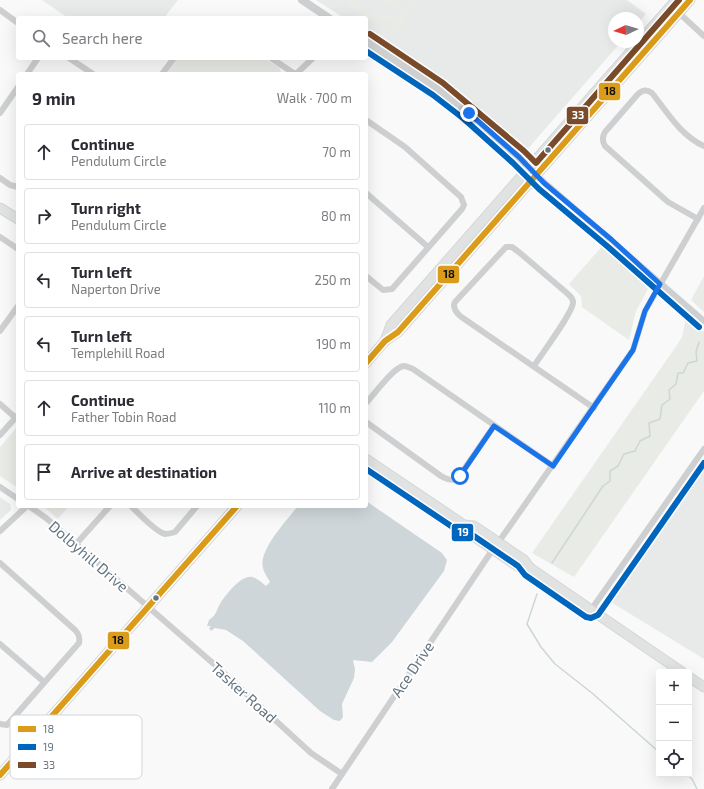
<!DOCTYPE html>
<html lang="en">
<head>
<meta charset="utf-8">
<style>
  :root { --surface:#fff; --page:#f2f2f3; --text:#2b2b33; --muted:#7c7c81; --line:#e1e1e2 }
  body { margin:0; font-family:"Exo 2",sans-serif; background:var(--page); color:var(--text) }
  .controls { position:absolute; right:12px; bottom:12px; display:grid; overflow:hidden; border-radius:4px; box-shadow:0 4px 16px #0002 }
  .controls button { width:36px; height:36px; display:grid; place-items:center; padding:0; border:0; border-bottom:1px solid var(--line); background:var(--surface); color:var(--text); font:20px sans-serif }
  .compass { position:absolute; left:608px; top:12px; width:36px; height:36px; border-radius:50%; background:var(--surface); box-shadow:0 4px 16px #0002; rotate:266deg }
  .stop { position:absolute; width:12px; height:12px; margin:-9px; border:3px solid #1a73e8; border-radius:50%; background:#fff }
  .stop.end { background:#1a73e8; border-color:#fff; box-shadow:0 1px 4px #0008 }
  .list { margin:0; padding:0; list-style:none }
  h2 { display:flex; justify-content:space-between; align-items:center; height:52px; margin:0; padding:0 16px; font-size:17px }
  h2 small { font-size:13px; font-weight:400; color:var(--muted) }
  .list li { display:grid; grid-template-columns:26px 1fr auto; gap:12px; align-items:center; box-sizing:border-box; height:56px; margin:0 8px 8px; padding:0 8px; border:1px solid var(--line); border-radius:4px }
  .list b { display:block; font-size:15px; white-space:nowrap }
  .list p { margin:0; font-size:13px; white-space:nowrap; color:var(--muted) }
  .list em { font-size:13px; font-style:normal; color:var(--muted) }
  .icon { flex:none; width:22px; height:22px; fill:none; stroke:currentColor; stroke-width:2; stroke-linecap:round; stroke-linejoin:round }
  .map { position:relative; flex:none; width:704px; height:789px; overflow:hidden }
  .search { position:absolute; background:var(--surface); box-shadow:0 4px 16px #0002; left:16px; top:16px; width:352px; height:44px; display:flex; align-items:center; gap:10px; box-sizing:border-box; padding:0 14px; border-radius:4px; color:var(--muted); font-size:15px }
  .panel { position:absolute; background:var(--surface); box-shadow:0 4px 16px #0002; left:16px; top:72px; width:352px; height:436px; border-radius:4px }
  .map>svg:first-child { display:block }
  .built { fill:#e8e9e9 }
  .green { fill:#e8ebe6 }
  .water { fill:#ced6d9 }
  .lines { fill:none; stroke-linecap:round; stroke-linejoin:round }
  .stream { stroke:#ced6d9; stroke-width:1.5 }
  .secondary-casing { stroke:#d5d6d7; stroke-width:11 }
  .minor { stroke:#cecfd0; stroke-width:6 }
  .tertiary { stroke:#cecfd0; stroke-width:8 }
  .secondary { stroke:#e1e2e2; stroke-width:9 }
  .bus-1-casing { stroke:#fff; stroke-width:9 }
  .bus-2-casing { stroke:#fff; stroke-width:9 }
  .bus-3-casing { stroke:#fff; stroke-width:9 }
  .bus-1 { stroke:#da9c1a; stroke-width:6 }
  .bus-2 { stroke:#0065bd; stroke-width:6 }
  .bus-3 { stroke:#7a4b2a; stroke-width:6 }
  .route { stroke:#1a73e8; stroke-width:5 }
  .bus-dot { fill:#657683; stroke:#fff; stroke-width:1.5 }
  .labels { text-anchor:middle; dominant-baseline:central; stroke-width:4; stroke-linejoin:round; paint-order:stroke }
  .street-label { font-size:15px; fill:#657683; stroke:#fff }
  .key { fill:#fff; stroke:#d1d6da; stroke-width:1 }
  .key-label { font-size:11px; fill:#657683 }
  .line-badge { stroke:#fff; stroke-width:1.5 }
  .badge-label { font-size:11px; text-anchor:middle; font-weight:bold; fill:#fff }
  .pale-badge-label { font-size:11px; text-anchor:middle; font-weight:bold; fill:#111 }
</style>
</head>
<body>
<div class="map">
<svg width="704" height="789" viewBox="0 0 704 789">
  <rect width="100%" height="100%" fill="#f9f9f9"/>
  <g class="built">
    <polygon points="42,0 178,0 164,18 68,18"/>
    <polygon points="316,0 627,0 646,14 638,23 638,18 614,18 614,42 621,42 525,152 520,151 517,148 441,81 366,33 366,18 344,18"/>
    <polygon points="704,466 704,659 606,599"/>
    <polygon points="0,497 10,504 11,510 0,520"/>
  </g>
  <g class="green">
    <path d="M346,0H356C365,14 392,21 404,8C406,6 408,3 410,0H419L394,37L388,32L394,24L391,22L379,23L367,20L366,18C357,18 349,8 346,0Z"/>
    <polygon points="382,0 403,0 396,10"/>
    <polygon points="178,58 264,58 280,68 281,73 166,74"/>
    <polygon points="604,244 646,281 645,286 648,289 636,311 629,340 582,307 581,296 569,284"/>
    <polygon points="704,276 704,312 691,300"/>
    <polygon points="686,317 704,332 704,391 574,577 532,553 675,348 682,337"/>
    <polygon points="18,426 18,488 0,476 0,447"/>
    <polygon points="43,506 69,506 58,519"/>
  </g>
  <path class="water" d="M366,501L442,553L447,560L444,571L392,642L372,662L353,660L355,669L354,678L342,704L343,717L340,721L334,720L320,711L243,641L226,630L215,628L211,631L209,628L211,626H207L209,620C217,615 216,610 221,602C227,594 241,575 252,577C257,578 262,583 266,586L270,582C268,578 264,573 263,568C258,550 288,519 298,506H366Z"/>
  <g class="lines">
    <g class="stream">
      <polyline points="552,563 603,486 610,481 610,471 618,466 624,454 635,451 640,441 650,436 649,423 660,419 662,405 670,399 669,390 676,384 678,373 683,373 688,363 697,361 696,352 699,342"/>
      <polyline points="537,594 527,624 541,647 555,664 592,693 659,752"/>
      <polyline points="686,774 692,779 697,789"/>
    </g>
    <g class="secondary-casing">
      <g id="secondary">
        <polyline points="0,208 18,219"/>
        <polyline points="385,341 391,325 676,0"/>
        <polyline points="366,363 385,341 398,332 690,0"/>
        <polyline points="366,459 464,525 474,526 524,560 530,568 682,672"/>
        <polyline points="464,525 469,533 519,567 530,568"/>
        <polyline points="689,677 704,687"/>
        <polyline points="0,775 237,506"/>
      </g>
    </g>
    <g class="minor">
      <polyline points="0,10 18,23"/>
      <polyline points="679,13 704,36"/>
      <polyline points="69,58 93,74"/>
      <polyline points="271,58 295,74"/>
      <polyline points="27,74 38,58"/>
      <polyline points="162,74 174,58"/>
      <polyline points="296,74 313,58"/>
      <polyline points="0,113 18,87"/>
      <polyline points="366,120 405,147 461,197 464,205 462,209 392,289 383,290 366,276"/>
      <polyline points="536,175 704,321"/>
      <polyline points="0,178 10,185 18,187"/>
      <polyline points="366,193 428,247"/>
      <path d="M698,219L668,202L605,146C602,141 602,137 605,132L638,94C643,90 646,89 652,93C667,112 681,136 704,146"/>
      <polyline points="0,237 18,249"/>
      <polyline points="0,331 18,306"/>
      <path d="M534,366C541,355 574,311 573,302C573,298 570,296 568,294L520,253L512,247H506L455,302C452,307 456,312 460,316L594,408"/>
      <path d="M366,403C374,395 393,367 404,366C407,366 410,368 413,369L553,466"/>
      <polyline points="0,404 18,420"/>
      <path d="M366,422L441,476C448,480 453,482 460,475L494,426"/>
      <polyline points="0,435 18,415"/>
      <polyline points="0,487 18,499"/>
      <polyline points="29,506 46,518 76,544 215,665 311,753 342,774"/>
      <path d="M131,506C138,513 156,532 165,534C169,534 172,533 175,532L197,506"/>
      <polyline points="0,531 27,506"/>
      <polyline points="498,543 633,350 645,311 704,208"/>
      <polyline points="76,544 110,506"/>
      <path d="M0,563L75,630C79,634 80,637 79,643L7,725L0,724"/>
      <polyline points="591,610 704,449"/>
      <polyline points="0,644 44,682"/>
      <polyline points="332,789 493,549"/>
    </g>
    <g class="tertiary">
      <polyline points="302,0 329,18"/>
      <polyline points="366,41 438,89 519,157 533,172"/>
    </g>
    <use href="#secondary" class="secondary"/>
    <g class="bus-1-casing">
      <g id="bus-1">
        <polyline points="366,363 385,341 398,332 690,0"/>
        <polyline points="0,775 237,506"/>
      </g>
    </g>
    <g class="bus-2-casing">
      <g id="bus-2">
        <polyline points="366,51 433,95 464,119 513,163 539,189 607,246 699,327"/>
        <polyline points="366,469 460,532 471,534 518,566 525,575 586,617 591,618 598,615 704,463"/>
      </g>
    </g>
    <g class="bus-3-casing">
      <polyline id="bus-3" points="370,34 443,83 524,151 536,163 679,0"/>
    </g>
    <use href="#bus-1" class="bus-1"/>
    <use href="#bus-2" class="bus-2"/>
    <use href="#bus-3" class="bus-3"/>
  </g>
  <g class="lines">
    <polyline class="route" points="460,476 494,426 553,466 633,350 645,311 660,284 612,240 544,183 519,157 469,113"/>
  </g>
  <g class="bus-dot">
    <circle cx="548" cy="150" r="3.5"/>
    <circle cx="156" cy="598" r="3.5"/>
  </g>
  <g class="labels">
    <g class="street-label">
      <text transform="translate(89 556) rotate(41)">Dolbyhill Drive</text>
      <text transform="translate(412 669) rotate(-56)">Ace Drive</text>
      <text transform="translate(244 692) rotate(42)">Tasker Road</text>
    </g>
  </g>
  <rect x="10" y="715" width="132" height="64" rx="6" class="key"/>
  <rect x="18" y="726" width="18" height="6" fill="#da9c1a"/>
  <rect x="18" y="744" width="18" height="6" fill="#0065bd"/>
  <rect x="18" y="762" width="18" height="6" fill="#7a4b2a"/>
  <g class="key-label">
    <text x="43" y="733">18</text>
    <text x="43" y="751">19</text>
    <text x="43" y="769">33</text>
  </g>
  <g class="line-badge">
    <rect x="598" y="82" width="23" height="19" rx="4" fill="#da9c1a"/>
    <rect x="566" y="106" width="23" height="19" rx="4" fill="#7a4b2a"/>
    <rect x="437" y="265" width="23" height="19" rx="4" fill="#da9c1a"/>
    <rect x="451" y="523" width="23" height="19" rx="4" fill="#0065bd"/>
    <rect x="107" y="631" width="23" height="19" rx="4" fill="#da9c1a"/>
  </g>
  <g class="badge-label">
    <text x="578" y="119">33</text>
    <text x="463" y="536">19</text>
  </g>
  <g class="pale-badge-label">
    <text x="610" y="95">18</text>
    <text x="449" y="278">18</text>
    <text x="118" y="644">18</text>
  </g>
</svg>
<div class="controls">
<button>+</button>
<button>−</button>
<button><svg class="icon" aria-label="locate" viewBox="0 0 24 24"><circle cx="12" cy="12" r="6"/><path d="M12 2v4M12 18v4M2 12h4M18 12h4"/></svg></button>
</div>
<svg class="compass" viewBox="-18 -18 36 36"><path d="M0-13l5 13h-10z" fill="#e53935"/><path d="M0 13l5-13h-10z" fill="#7c7c81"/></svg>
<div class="stop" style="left:460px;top:476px"></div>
<div class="stop end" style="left:469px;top:113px"></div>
<div class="search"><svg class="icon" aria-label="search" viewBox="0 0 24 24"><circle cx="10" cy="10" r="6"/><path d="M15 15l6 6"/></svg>Search here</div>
<section class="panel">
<h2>9 min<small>Walk · 700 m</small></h2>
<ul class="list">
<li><svg class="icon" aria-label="ahead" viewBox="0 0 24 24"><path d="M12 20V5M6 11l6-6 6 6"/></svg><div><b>Continue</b><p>Pendulum Circle</p></div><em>70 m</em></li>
<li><svg class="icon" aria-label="right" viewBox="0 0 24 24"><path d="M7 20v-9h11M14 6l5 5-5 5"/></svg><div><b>Turn right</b><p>Pendulum Circle</p></div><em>80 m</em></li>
<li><svg class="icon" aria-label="left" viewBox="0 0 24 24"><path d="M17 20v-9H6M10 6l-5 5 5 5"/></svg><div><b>Turn left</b><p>Naperton Drive</p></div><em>250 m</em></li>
<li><svg class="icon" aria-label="left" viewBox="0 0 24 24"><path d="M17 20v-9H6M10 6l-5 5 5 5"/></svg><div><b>Turn left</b><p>Templehill Road</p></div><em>190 m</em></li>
<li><svg class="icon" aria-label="ahead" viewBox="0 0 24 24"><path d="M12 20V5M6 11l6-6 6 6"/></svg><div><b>Continue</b><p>Father Tobin Road</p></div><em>110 m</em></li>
<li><svg class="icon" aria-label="arrive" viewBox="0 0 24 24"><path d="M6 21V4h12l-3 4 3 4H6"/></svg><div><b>Arrive at destination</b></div></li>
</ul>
</section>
</div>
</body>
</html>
